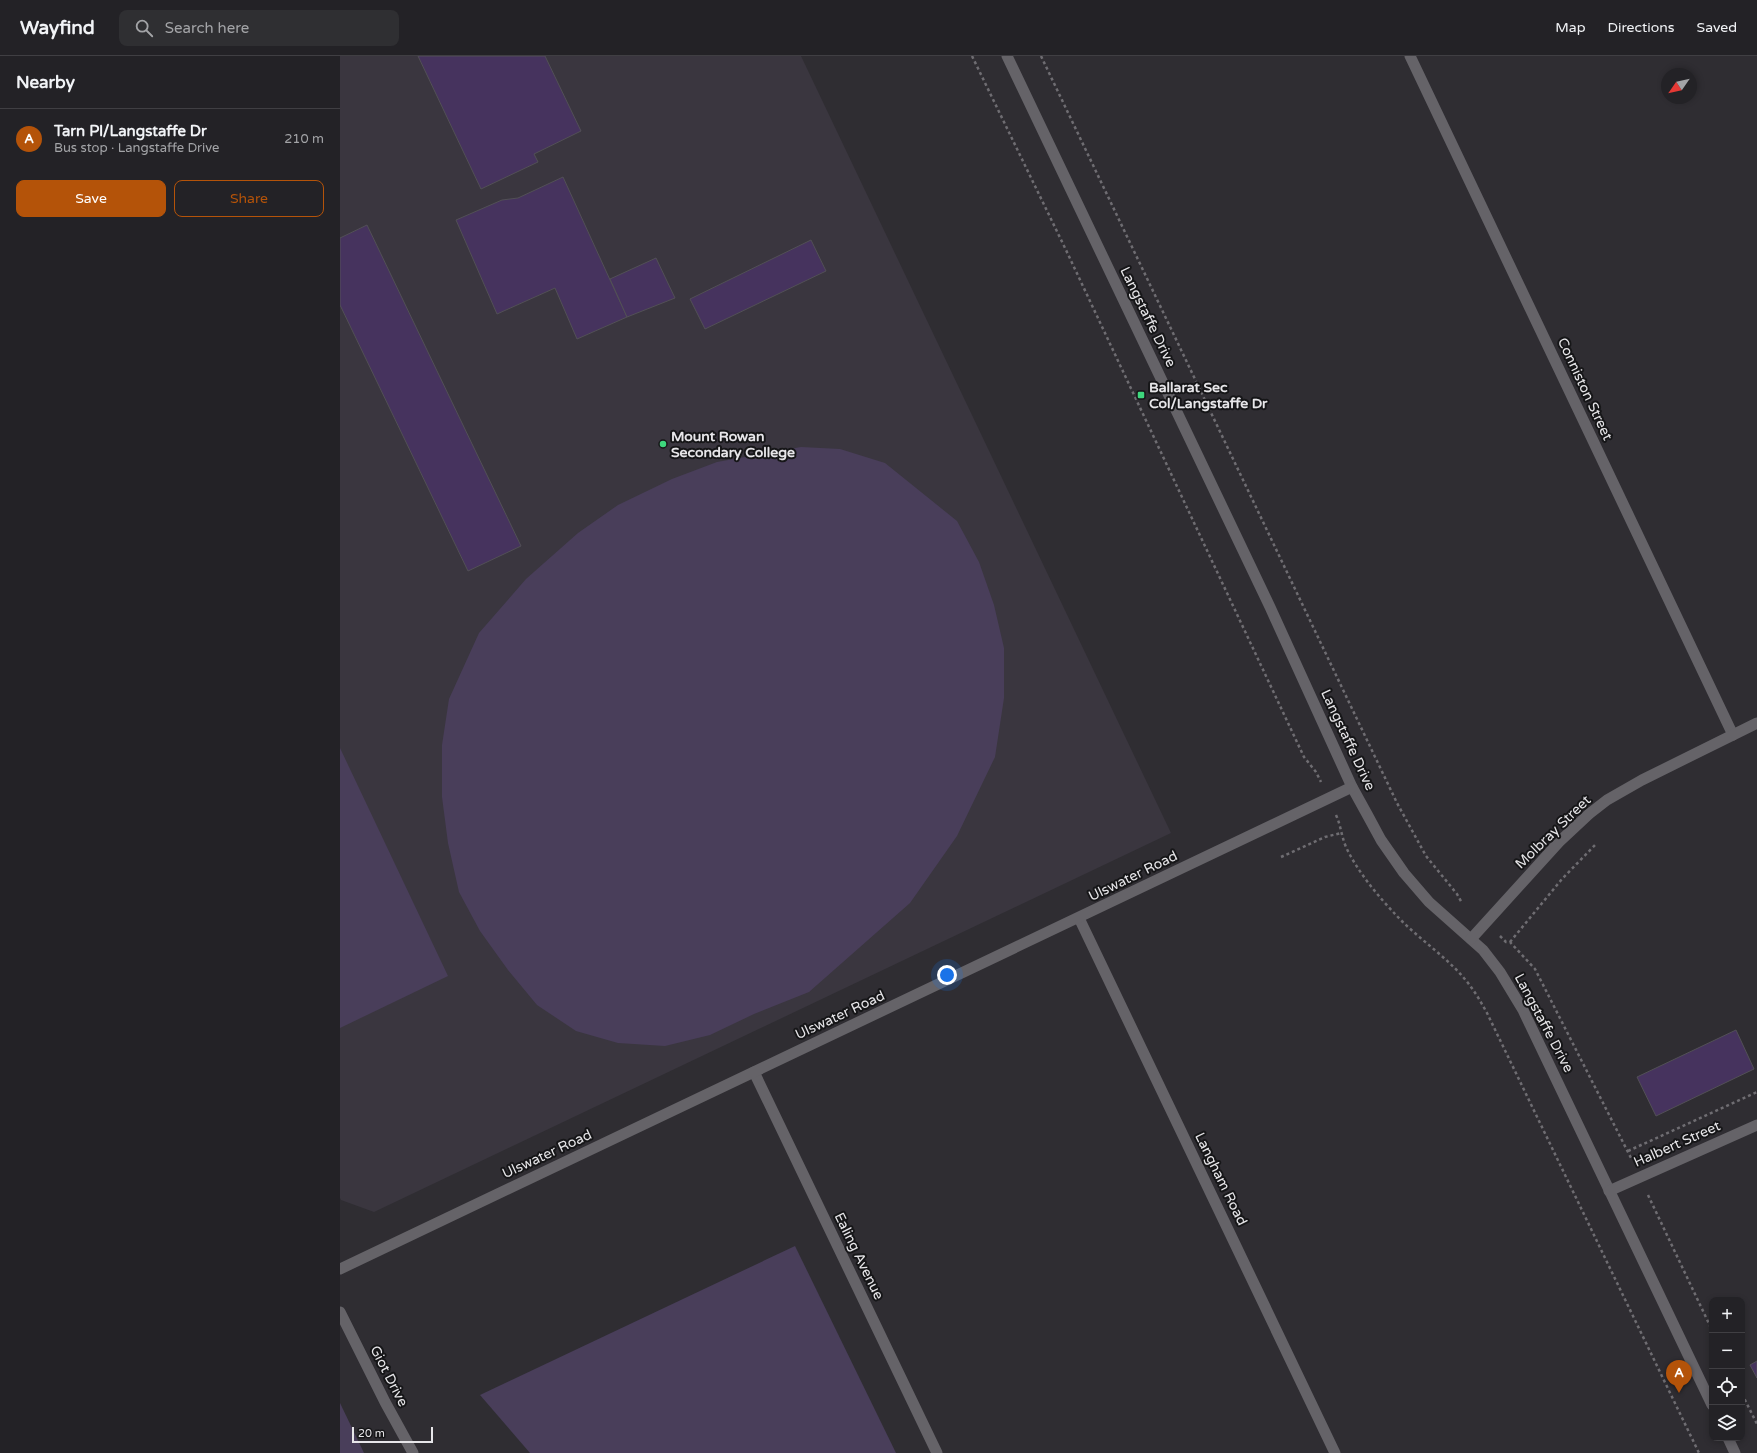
<!DOCTYPE html>
<html lang="en">
<head>
<meta charset="utf-8">
<style>
  :root { --surface:#232226; --page:#2f2f32; --text:#f1f3f6; --muted:#a3a4a7; --line:#403f43; --accent:#b45309 }
  body { margin:0; font-family:"Varela Round",sans-serif; background:var(--page); color:var(--text) }
  .controls { position:absolute; right:12px; bottom:12px; display:grid; overflow:hidden; border-radius:8px; box-shadow:0 2px 6px #0003 }
  .controls button { width:36px; height:36px; display:grid; place-items:center; padding:0; border:0; border-bottom:1px solid var(--line); background:var(--surface); color:var(--text); font:20px sans-serif }
  .compass { position:absolute; left:1321px; top:12px; width:36px; height:36px; border-radius:50%; background:var(--surface); box-shadow:0 2px 6px #0003; rotate:236deg }
  .scale { position:absolute; left:12px; bottom:10px; width:81px; box-sizing:border-box; padding-left:4px; border:2px solid #e7e6e9; border-top:0; font-size:11px; line-height:14px; white-space:nowrap; color:#e7e6e9; -webkit-text-stroke:3px #161618; paint-order:stroke }
  .you { position:absolute; left:607px; top:919px; width:14px; height:14px; margin:-10px; border:3px solid #fff; border-radius:50%; background:#1a73e8; box-shadow:0 0 0 6px #1a73e833 }
  .badge { display:grid; place-items:center; width:26px; height:26px; border-radius:50%; background:var(--accent); color:#fff; font-size:13px; font-weight:700 }
  .pin { position:absolute; translate:-50% -33px; filter:drop-shadow(0 1px 2px #0008) }
  .pin::after { content:''; position:absolute; top:21px; width:14px; height:12px; background:inherit; clip-path:polygon(0 0,100% 0,50% 100%) }
  .list { margin:0; padding:0; list-style:none }
  h2 { display:flex; justify-content:space-between; align-items:center; height:52px; margin:0; padding:0 16px; font-size:17px }
  h2 small { font-size:13px; font-weight:400; color:var(--muted) }
  .list li { display:grid; grid-template-columns:26px 1fr auto; gap:12px; align-items:center; box-sizing:border-box; height:60px; padding:0 16px; border-top:1px solid var(--line) }
  .list b { display:block; font-size:15px; white-space:nowrap }
  .list p { margin:0; font-size:13px; white-space:nowrap; color:var(--muted) }
  .list em { font-size:13px; font-style:normal; color:var(--muted) }
  .actions { display:flex; gap:8px; padding:12px 16px }
  .actions a { flex:1; padding:9px 0; border:1px solid var(--accent); border-radius:8px; text-align:center; font-size:14px; color:var(--accent) }
  .actions .main { background:var(--accent); color:#fff }
  .icon { flex:none; width:22px; height:22px; fill:none; stroke:currentColor; stroke-width:2; stroke-linecap:round; stroke-linejoin:round }
  .map { position:relative; flex:none; width:1417px; height:1397px; overflow:hidden }
  header { display:flex; align-items:center; gap:24px; box-sizing:border-box; height:56px; padding:0 20px; background:var(--surface); border-bottom:1px solid var(--line) }
  header strong { font-size:19px }
  nav { display:flex; gap:22px; margin-inline-start:auto; font-size:14px }
  .search { width:280px; height:36px; background:var(--page); display:flex; align-items:center; gap:10px; box-sizing:border-box; padding:0 14px; border-radius:8px; color:var(--muted); font-size:15px }
  main { display:flex }
  aside { flex:1; background:var(--surface) }
  .map>svg:first-child { display:block }
  .built { fill:#3a363f }
  .green { fill:#493e5a }
  .building { fill:#46335e; stroke:#525056 }
  .lines { fill:none; stroke-linecap:round; stroke-linejoin:round }
  .path { stroke:#6f6d72; stroke-width:2.5; stroke-dasharray:3 3; stroke-linecap:butt }
  .minor { stroke:#656368; stroke-width:11 }
  .tertiary { stroke:#656368; stroke-width:11 }
  .poi-dot { fill:#3ed77d; stroke:#161618; stroke-width:1.5 }
  .labels { text-anchor:middle; dominant-baseline:central; stroke-width:4; stroke-linejoin:round; paint-order:stroke }
  .street-label { font-size:14px; fill:#e7e6e9; stroke:#161618 }
  .poi-label { font-size:14px; font-weight:bold; fill:#e7e6e9; stroke:#161618; text-anchor:start }
</style>
</head>
<body>
<header>
<strong>Wayfind</strong>
<div class="search"><svg class="icon" aria-label="search" viewBox="0 0 24 24"><circle cx="10" cy="10" r="6"/><path d="M15 15l6 6"/></svg>Search here</div>
<nav><a>Map</a><a>Directions</a><a>Saved</a></nav>
</header>
<main>
<aside>
<h2>Nearby<small></small></h2>
<ul class="list">
<li><span class="badge">A</span><div><b>Tarn Pl/Langstaffe Dr</b><p>Bus stop · Langstaffe Drive</p></div><em>210 m</em></li>
</ul>
<div class="actions"><a class="main">Save</a><a>Share</a></div>
</aside>
<div class="map">
<svg width="1417" height="1397" viewBox="0 0 1417 1397">
  <rect width="100%" height="100%" fill="#2f2d32"/>
  <polygon class="built" points="0,0 461,0 831,777 34,1156 1,1144 0,1142"/>
  <g class="green">
    <polygon points="461,391 500,393 545,407 617,465 639,506 654,549 664,592 664,642 655,701 617,780 570,847 469,936 414,958 370,979 325,990 278,987 236,975 197,949 168,914 140,875 119,836 108,787 102,741 102,689 109,643 139,577 186,523 238,477 278,449 332,423 377,406"/>
    <polygon points="0,692 108,920 0,972"/>
    <polygon points="455,1190 556,1397 190,1397 140,1339"/>
    <polygon points="0,1347 24,1397 0,1397"/>
  </g>
  <g class="building">
    <polygon points="78,0 205,0 241,75 194,98 198,106 141,133"/>
    <polygon points="223,121 287,261 237,283 215,232 157,258 116,164 162,144 178,142"/>
    <polygon points="27,169 181,490 128,515 0,249 0,182"/>
    <polygon points="471,184 486,215 365,273 350,243"/>
    <polygon points="316,202 335,242 287,261 270,223"/>
    <polygon points="1396,974 1414,1013 1316,1060 1297,1021"/>
    <polygon points="1417,1305 1417,1322 1410,1309"/>
  </g>
  <g class="lines">
    <g class="path">
      <polyline points="632,0 726,194 964,701 976,716 981,726"/>
      <polyline points="701,0 1057,747 1086,800 1117,838 1122,847"/>
      <path d="M996,759C1001,770 1001,779 1006,791C1017,815 1038,840 1056,859C1079,884 1111,903 1131,931C1137,939 1142,948 1147,957L1359,1397"/>
      <polyline points="941,801 985,781 1001,777"/>
      <polyline points="1160,880 1166,886 1170,886 1195,913 1292,1104"/>
      <polyline points="1170,886 1222,823 1256,788"/>
      <polyline points="1288,1095 1417,1036"/>
      <polyline points="1308,1139 1372,1274"/>
      <polyline points="1402,1338 1417,1368"/>
    </g>
    <g class="minor">
      <polyline points="667,0 930,551 1012,731 1028,760 1041,784 1064,817 1089,846 1143,894 1160,916 1183,954 1372,1349"/>
      <polyline points="1070,0 1393,679"/>
      <polyline points="739,862 995,1397"/>
      <polyline points="1131,883 1219,786 1249,758 1267,744 1302,724 1417,667"/>
      <polyline points="414,1016 597,1397"/>
      <polyline points="1269,1135 1417,1069"/>
      <polyline points="0,1213 1012,731"/>
      <polyline points="1388,1382 1395,1397"/>
    </g>
    <polyline class="tertiary" points="0,1256 45,1346 73,1397"/>
  </g>
  <g class="poi-dot">
    <rect x="797" y="335" width="8" height="8" rx="2"/>
    <circle cx="323" cy="388" r="4"/>
  </g>
  <g class="labels">
    <g class="street-label">
      <text transform="translate(808 261) rotate(64)">Langstaffe Drive</text>
      <text transform="translate(1245 333) rotate(65)">Conniston Street</text>
      <text transform="translate(1008 684) rotate(65)">Langstaffe Drive</text>
      <text transform="translate(1213 776) rotate(-44)">Molbray Street</text>
      <text transform="translate(793 820) rotate(-26)">Ulswater Road</text>
      <text transform="translate(500 959) rotate(-25)">Ulswater Road</text>
      <text transform="translate(1204 967) rotate(62)">Langstaffe Drive</text>
      <text transform="translate(1337 1088) rotate(-24)">Halbert Street</text>
      <text transform="translate(207 1098) rotate(-25)">Ulswater Road</text>
      <text transform="translate(881 1123) rotate(64)">Langham Road</text>
      <text transform="translate(519 1200) rotate(64)">Ealing Avenue</text>
      <text transform="translate(49 1320) rotate(63)">Giot Drive</text>
    </g>
    <g class="poi-label">
      <text x="809" y="331">Ballarat Sec<tspan x="809" dy="16">Col/Langstaffe Dr</tspan></text>
      <text x="331" y="380">Mount Rowan<tspan x="331" dy="16">Secondary College</tspan></text>
    </g>
  </g>
</svg>
<div class="controls">
<button>+</button>
<button>−</button>
<button><svg class="icon" aria-label="locate" viewBox="0 0 24 24"><circle cx="12" cy="12" r="6"/><path d="M12 2v4M12 18v4M2 12h4M18 12h4"/></svg></button>
<button><svg class="icon" aria-label="layers" viewBox="0 0 24 24"><path d="M12 4l9 5-9 5-9-5zM3 14l9 5 9-5"/></svg></button>
</div>
<svg class="compass" viewBox="-18 -18 36 36"><path d="M0-13l5 13h-10z" fill="#e53935"/><path d="M0 13l5-13h-10z" fill="#a3a4a7"/></svg>
<div class="scale">20 m</div>
<div class="you"></div>
<div class="pin badge" style="left:1339px;top:1337px">A</div>
</div>
</main>
</body>
</html>
